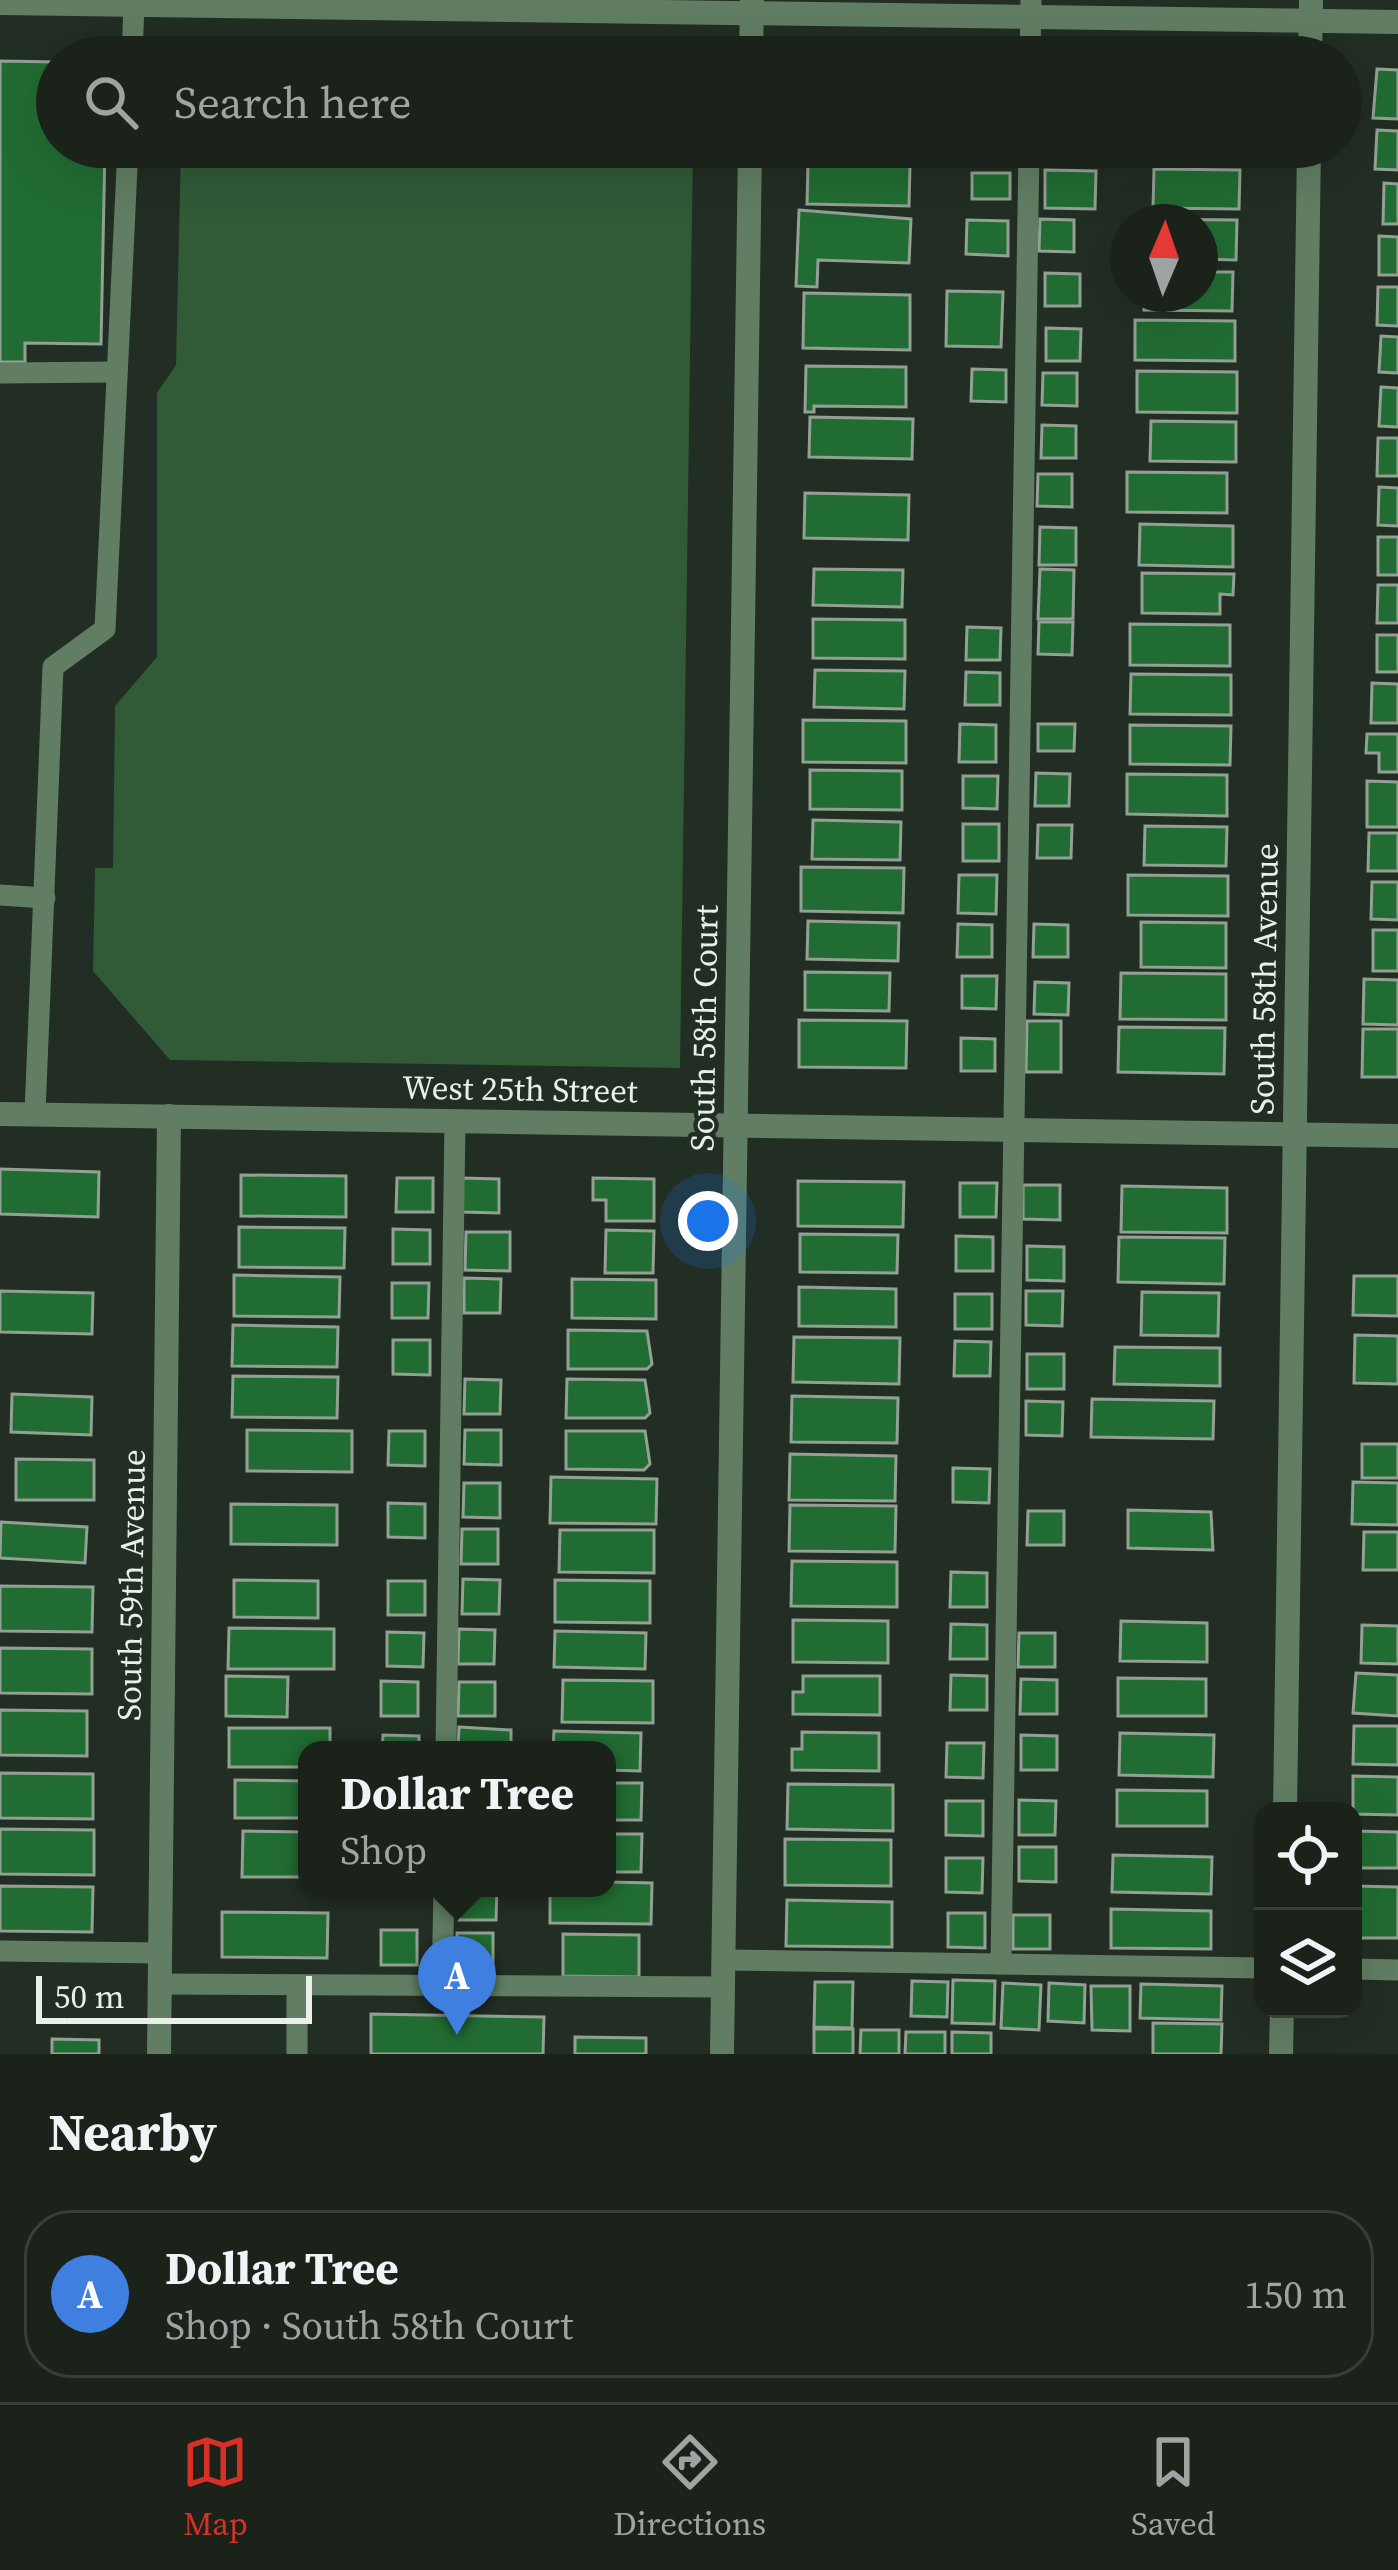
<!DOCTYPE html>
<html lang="en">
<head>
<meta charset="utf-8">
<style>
  :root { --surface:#1a221a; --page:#232a23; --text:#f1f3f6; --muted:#9fa4a2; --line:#383f39; --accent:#d93025 }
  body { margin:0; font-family:"Source Serif 4",serif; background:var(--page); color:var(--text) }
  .controls { position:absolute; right:36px; bottom:36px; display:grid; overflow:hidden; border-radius:24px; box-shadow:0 12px 48px #0002 }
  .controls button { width:108px; height:108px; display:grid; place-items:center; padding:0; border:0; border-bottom:3px solid var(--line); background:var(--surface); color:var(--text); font:60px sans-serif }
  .compass { position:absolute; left:1110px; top:204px; width:108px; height:108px; border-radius:50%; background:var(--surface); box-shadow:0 12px 48px #0002; rotate:2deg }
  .scale { position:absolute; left:36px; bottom:30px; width:276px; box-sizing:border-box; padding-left:12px; border:6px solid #e9f0ea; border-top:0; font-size:33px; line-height:42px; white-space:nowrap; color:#e9f0ea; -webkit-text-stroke:9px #222d23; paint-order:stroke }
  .you { position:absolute; left:708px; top:1221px; width:42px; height:42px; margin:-30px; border:9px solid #fff; border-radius:50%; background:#1a73e8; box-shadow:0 0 0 18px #1a73e833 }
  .badge { display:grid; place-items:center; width:78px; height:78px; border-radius:50%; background:var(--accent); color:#fff; font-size:39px; font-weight:700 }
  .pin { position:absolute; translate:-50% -99px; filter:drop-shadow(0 3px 6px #0008) }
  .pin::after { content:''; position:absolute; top:63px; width:42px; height:36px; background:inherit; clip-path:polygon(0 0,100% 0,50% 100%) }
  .popup { position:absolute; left:298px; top:1741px; width:318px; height:156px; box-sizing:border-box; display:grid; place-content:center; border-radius:24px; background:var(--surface); filter:drop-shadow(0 3px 9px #0005); font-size:39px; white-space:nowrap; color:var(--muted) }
  .popup b { font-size:45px; color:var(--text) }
  .popup::after { content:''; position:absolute; left:50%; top:100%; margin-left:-24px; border:24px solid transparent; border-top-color:var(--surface) }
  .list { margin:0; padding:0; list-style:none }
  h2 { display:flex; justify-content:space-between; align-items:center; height:156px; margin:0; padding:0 48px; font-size:51px }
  h2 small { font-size:39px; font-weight:400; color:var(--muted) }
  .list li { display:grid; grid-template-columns:78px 1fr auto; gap:36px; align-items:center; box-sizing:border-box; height:168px; margin:0 24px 24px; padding:0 24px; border:3px solid var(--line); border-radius:48px }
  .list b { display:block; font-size:45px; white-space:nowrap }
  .list p { margin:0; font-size:39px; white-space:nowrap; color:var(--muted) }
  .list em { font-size:39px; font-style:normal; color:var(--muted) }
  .icon { flex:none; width:66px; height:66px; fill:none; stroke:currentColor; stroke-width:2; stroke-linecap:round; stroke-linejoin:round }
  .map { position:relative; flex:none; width:1398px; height:2054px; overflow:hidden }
  .search { position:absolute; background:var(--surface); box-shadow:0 12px 48px #0002; left:36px; right:36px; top:36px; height:132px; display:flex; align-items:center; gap:30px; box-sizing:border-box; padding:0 42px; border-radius:66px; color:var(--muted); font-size:45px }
  .sheet { height:348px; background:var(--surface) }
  nav { display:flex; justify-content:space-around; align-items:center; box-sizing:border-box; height:168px; border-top:3px solid var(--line); background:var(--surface); font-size:33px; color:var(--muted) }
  nav a { display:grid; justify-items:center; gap:6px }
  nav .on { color:var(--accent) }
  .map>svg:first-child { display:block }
  .green { fill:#315a37 }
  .building { fill:#216c32; stroke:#93a094; stroke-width:3 }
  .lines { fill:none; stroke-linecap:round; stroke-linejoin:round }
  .service { stroke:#617e64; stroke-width:21 }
  .minor { stroke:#617e64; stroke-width:24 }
  .labels { text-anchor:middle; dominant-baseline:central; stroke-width:9; stroke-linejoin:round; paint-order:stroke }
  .street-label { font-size:33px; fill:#e9f0ea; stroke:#222d23 }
</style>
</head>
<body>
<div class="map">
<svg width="1398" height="2054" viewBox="0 0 1398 2054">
  <rect width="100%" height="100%" fill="#222d23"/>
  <polygon class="green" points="181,147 693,147 680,1068 170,1060 93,971 95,868 113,868 115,706 157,657 157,393 176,365"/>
  <g class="building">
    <polygon points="0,61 57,62 57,147 105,147 101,344 25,343 25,362 0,362"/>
    <polygon points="1377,69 1398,70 1398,119 1373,118"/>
    <polygon points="1377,130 1398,131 1398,170 1375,169"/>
    <polygon points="806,147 915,147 915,155 806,153"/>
    <polygon points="973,147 1008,147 1008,163 973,162"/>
    <polygon points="1144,147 1244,147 1244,160 1144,159"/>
    <polygon points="808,164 910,166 909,206 807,204"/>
    <polygon points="1154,169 1240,170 1239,209 1153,208"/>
    <polygon points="1045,170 1096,171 1095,209 1045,208"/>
    <rect x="972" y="173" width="38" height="26"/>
    <polygon points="1384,183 1398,184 1398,224 1383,224"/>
    <polygon points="799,210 911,219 909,263 818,260 817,287 796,286"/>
    <polygon points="1040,219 1074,220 1074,252 1039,251"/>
    <polygon points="1137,219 1237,220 1236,260 1200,259 1200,222 1137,222"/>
    <polygon points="967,220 1008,221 1008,256 966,254"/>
    <polygon points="1379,236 1398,237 1398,275 1379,275"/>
    <polygon points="1200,272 1233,272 1232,311 1144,310 1144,294 1200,294"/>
    <polygon points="1045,273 1080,274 1080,306 1045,306"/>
    <polygon points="1378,287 1398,287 1398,326 1377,325"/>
    <polygon points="947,291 1003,292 1001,347 946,346"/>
    <polygon points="804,293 910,295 910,350 803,348"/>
    <polygon points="1135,320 1235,321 1235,361 1135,360"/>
    <polygon points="1046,328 1081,329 1080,361 1046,361"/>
    <polygon points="1381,336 1398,337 1398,373 1379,372"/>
    <polygon points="806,366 906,367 906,407 814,406 814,412 805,412"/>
    <polygon points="972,369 1006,370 1006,402 971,401"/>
    <polygon points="1137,371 1237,372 1237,413 1137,412"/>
    <polygon points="1043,373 1077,373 1077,406 1042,405"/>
    <polygon points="1381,387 1398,388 1398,427 1379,426"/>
    <polygon points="810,417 913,419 912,459 809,457"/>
    <polygon points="1151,421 1236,422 1236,462 1150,461"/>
    <polygon points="1042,425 1076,426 1076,458 1041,458"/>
    <polygon points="1378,438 1398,438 1398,476 1377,476"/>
    <polygon points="1127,472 1227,473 1227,513 1127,512"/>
    <polygon points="1038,474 1072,474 1072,507 1037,506"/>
    <polygon points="1379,487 1398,488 1398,526 1378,525"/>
    <polygon points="805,493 909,495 908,540 804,538"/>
    <polygon points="1140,524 1233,526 1233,567 1139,565"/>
    <polygon points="1040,527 1076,528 1076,565 1039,565"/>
    <rect x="1378" y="537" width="20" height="38"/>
    <polygon points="814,569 903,570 902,607 813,605"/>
    <polygon points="1040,569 1074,570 1073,619 1038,619"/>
    <polygon points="1142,573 1234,574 1233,595 1220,594 1220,614 1142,613"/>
    <polygon points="1378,585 1398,585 1398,623 1377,623"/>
    <polygon points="813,619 905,620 905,659 813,658"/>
    <polygon points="1039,622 1073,622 1072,655 1038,654"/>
    <polygon points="1130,624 1230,625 1230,666 1130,665"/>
    <polygon points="967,627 1001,628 1000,660 966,660"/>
    <rect x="1377" y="635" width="21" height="37"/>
    <polygon points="815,670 905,671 904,709 814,707"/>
    <polygon points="966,672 1000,673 1000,705 965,705"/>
    <polygon points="1131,674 1231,675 1231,715 1130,714"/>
    <polygon points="1372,683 1398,684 1398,723 1371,723"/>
    <polygon points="803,720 906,721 906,763 803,762"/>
    <polygon points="960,724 996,725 996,762 959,762"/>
    <polygon points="1038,724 1075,724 1074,751 1038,751"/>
    <polygon points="1130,725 1231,726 1230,765 1130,764"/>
    <polygon points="1367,734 1398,734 1398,772 1379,772 1379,753 1366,753"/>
    <polygon points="810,770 902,771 902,810 810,809"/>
    <polygon points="1036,773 1070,774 1069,806 1035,806"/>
    <polygon points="1127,774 1227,775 1227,816 1127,814"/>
    <polygon points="963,776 998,776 997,809 963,808"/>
    <polygon points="1367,781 1398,782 1398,827 1367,827"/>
    <polygon points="813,820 901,822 900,860 812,859"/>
    <rect x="963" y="824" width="36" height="37"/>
    <polygon points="1038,825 1072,825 1071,858 1037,858"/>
    <polygon points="1145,826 1227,827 1226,866 1144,865"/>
    <polygon points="1369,833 1398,833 1398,871 1368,871"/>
    <polygon points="801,867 904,868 903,913 801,911"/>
    <polygon points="959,875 997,875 996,914 958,913"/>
    <polygon points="1128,875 1228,876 1228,916 1128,915"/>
    <polygon points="1372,882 1398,882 1398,920 1371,919"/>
    <polygon points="808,921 899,923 898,961 807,959"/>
    <polygon points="1141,922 1226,923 1226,968 1141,967"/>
    <polygon points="958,924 992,925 992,957 957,957"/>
    <polygon points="1034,924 1068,925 1068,957 1033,957"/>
    <rect x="1373" y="930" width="25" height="41"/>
    <polygon points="805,972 890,973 889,1011 805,1010"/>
    <polygon points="1121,973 1226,974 1226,1020 1120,1019"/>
    <polygon points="962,976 997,976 996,1009 962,1008"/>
    <polygon points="1364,979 1398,980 1398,1025 1363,1024"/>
    <polygon points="1035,982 1069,983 1068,1015 1034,1014"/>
    <polygon points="799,1020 907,1021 906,1068 799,1067"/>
    <polygon points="1027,1021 1061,1021 1061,1072 1026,1072"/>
    <polygon points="1119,1027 1225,1028 1224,1074 1118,1072"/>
    <polygon points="1363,1029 1398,1029 1398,1077 1362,1077"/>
    <polygon points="961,1038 995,1039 995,1071 961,1071"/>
    <polygon points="0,1169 99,1172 98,1217 0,1214"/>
    <polygon points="241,1175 346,1176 346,1217 241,1216"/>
    <polygon points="397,1178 433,1178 433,1212 396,1212"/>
    <polygon points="462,1178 499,1179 499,1213 462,1212"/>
    <polygon points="593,1178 654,1179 654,1221 606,1221 606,1200 593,1200"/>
    <polygon points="798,1181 904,1182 903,1227 798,1226"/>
    <polygon points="960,1183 997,1183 996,1217 960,1217"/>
    <polygon points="1023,1185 1060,1185 1060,1220 1023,1219"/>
    <polygon points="1122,1186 1227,1188 1227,1233 1121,1232"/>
    <polygon points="239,1227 345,1228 344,1268 239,1267"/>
    <polygon points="393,1229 430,1230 430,1264 393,1264"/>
    <polygon points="606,1230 654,1231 653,1273 605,1273"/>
    <polygon points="466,1232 510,1232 510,1271 465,1270"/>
    <polygon points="800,1234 898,1235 897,1273 800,1272"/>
    <polygon points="956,1236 993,1237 993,1271 956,1271"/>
    <polygon points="1119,1237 1225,1238 1224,1284 1118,1282"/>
    <polygon points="1027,1246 1064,1247 1064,1281 1027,1280"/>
    <polygon points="234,1275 340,1277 339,1317 234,1316"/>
    <polygon points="1354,1276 1398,1276 1398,1316 1353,1315"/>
    <polygon points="464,1278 501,1279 500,1313 464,1313"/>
    <polygon points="572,1279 656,1280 656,1319 572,1318"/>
    <polygon points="392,1283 429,1283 428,1318 392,1318"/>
    <polygon points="799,1287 896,1289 896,1327 799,1326"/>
    <polygon points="0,1291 93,1293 92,1334 0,1332"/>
    <polygon points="1026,1291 1063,1291 1062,1326 1026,1325"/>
    <polygon points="1142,1292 1219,1293 1218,1336 1141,1335"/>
    <rect x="955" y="1294" width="37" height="35"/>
    <polygon points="233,1325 338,1327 337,1367 232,1366"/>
    <polygon points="568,1330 647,1331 652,1364 647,1369 568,1369"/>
    <polygon points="1355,1335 1398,1336 1398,1384 1354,1383"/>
    <polygon points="794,1337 900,1338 899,1384 793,1382"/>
    <polygon points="393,1340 430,1340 430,1375 393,1374"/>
    <polygon points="955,1341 991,1342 990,1376 954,1376"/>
    <polygon points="1115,1347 1220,1348 1220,1386 1114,1384"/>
    <rect x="1027" y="1354" width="37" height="35"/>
    <polygon points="233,1376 338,1377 337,1418 232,1417"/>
    <polygon points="465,1379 501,1380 500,1414 464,1414"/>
    <polygon points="567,1379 645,1380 650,1413 645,1418 566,1418"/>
    <polygon points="12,1394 92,1397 91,1435 11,1432"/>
    <polygon points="792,1396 898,1398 897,1443 791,1442"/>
    <polygon points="1092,1399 1214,1401 1213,1439 1091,1437"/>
    <polygon points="1026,1401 1063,1402 1062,1436 1026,1435"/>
    <polygon points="247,1430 352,1431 352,1472 247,1471"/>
    <polygon points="465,1430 501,1430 501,1465 464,1464"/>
    <polygon points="389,1431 425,1431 425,1466 388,1465"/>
    <polygon points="566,1431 645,1431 650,1464 644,1470 566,1469"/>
    <rect x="1362" y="1444" width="36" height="34"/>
    <polygon points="790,1454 896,1456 895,1501 789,1500"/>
    <polygon points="16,1459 94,1460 94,1500 16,1500"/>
    <polygon points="953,1468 990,1469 989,1503 953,1502"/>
    <polygon points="551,1477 657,1479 656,1524 550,1523"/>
    <polygon points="1353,1482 1398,1483 1398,1525 1352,1524"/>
    <polygon points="464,1483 500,1483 500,1518 463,1517"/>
    <polygon points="388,1503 425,1504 425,1538 388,1537"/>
    <polygon points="231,1504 337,1505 337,1545 231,1544"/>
    <polygon points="790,1505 896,1506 895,1552 789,1551"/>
    <polygon points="1128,1510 1211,1512 1213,1550 1128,1548"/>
    <polygon points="1028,1511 1064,1511 1064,1545 1027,1545"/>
    <polygon points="1,1522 87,1527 85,1563 0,1558"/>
    <polygon points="462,1529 498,1529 498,1564 461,1564"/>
    <polygon points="560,1530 654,1530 654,1573 559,1572"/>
    <polygon points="1364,1532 1398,1532 1398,1570 1363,1570"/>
    <polygon points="792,1561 897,1562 897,1607 791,1606"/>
    <polygon points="951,1572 987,1573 987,1607 950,1607"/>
    <polygon points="463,1579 500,1580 499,1614 462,1614"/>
    <polygon points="234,1580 318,1581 318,1618 234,1617"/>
    <polygon points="555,1580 650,1581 650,1623 555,1622"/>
    <rect x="388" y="1581" width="37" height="34"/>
    <polygon points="0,1586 93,1587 92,1632 0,1631"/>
    <polygon points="793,1620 888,1621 888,1663 793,1662"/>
    <polygon points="1121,1621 1207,1623 1207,1662 1120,1661"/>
    <polygon points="951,1624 987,1625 987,1659 950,1659"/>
    <polygon points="1362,1625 1398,1626 1398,1664 1361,1663"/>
    <polygon points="229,1628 334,1629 334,1669 228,1669"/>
    <polygon points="459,1629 495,1630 494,1664 458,1664"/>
    <polygon points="555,1631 646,1633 645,1669 554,1667"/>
    <polygon points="387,1632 424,1633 423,1667 387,1666"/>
    <polygon points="1019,1633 1055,1633 1055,1667 1018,1667"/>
    <polygon points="0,1648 92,1649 92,1694 0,1693"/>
    <polygon points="1356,1673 1398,1675 1398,1716 1353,1713"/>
    <polygon points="951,1675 987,1676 987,1710 950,1710"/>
    <polygon points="226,1676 288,1677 287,1717 226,1716"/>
    <polygon points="803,1676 880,1676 880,1715 793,1714 793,1692 803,1692"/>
    <polygon points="1118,1678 1206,1679 1206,1716 1118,1716"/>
    <polygon points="1021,1679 1057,1680 1057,1714 1020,1714"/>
    <polygon points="563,1680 653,1681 653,1723 562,1722"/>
    <polygon points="381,1681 418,1682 418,1716 381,1716"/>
    <polygon points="459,1682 495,1682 495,1716 458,1716"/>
    <polygon points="0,1710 87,1711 87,1756 0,1755"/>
    <polygon points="1354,1726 1398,1726 1398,1765 1353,1764"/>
    <polygon points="459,1727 511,1730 511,1750 458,1750"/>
    <polygon points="229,1728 330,1728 330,1750 307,1750 307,1767 229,1767"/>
    <polygon points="554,1731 641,1733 640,1771 607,1770 607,1750 553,1750"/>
    <polygon points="802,1732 879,1733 879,1771 792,1770 792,1749 802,1749"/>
    <polygon points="1120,1733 1214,1735 1213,1777 1119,1775"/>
    <polygon points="383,1735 419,1736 419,1750 382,1750"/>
    <polygon points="1021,1735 1057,1736 1057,1770 1021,1770"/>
    <polygon points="947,1743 984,1743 983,1778 946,1777"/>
    <polygon points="0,1773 93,1774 93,1819 0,1818"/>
    <polygon points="1353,1776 1398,1777 1398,1815 1353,1814"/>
    <polygon points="235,1780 307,1781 307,1818 235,1818"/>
    <polygon points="607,1783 642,1783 641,1820 607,1820"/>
    <polygon points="788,1784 893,1785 893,1831 787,1829"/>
    <polygon points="1117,1790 1207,1791 1207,1826 1117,1826"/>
    <polygon points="1019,1800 1056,1801 1055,1835 1019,1835"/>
    <polygon points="946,1801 983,1801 983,1836 946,1835"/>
    <polygon points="0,1829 94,1830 94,1875 0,1874"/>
    <polygon points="243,1831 305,1832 304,1877 242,1877"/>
    <polygon points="1353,1831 1398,1832 1398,1868 1353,1868"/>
    <polygon points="607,1834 642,1834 641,1872 607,1872"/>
    <polygon points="785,1839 891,1840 891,1886 785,1885"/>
    <polygon points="1019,1847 1056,1847 1056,1882 1019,1881"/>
    <polygon points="1113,1855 1212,1857 1211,1894 1112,1892"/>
    <polygon points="946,1858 983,1858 982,1893 946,1892"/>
    <polygon points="607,1882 652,1883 651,1924 550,1923 550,1888 607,1888"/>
    <polygon points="0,1886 93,1887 92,1932 0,1931"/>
    <polygon points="1353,1886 1398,1887 1398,1938 1353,1938"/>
    <polygon points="460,1888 497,1888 496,1920 459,1920"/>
    <polygon points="787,1900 892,1902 892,1947 786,1946"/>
    <polygon points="1111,1909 1211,1911 1211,1949 1111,1948"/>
    <polygon points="222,1912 328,1913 327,1958 222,1957"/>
    <polygon points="948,1913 985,1913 985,1948 948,1947"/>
    <rect x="1013" y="1915" width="37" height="34"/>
    <rect x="381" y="1930" width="36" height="35"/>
    <polygon points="457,1933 493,1933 493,1968 456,1967"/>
    <polygon points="563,1934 639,1935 639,1977 563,1976"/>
    <polygon points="953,1980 995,1981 994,2024 952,2023"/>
    <polygon points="912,1981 948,1982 947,2017 911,2016"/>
    <polygon points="815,1982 853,1982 852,2028 814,2027"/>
    <polygon points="1003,1983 1041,1985 1039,2030 1001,2028"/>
    <polygon points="1049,1983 1085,1985 1084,2023 1048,2021"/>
    <polygon points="1141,1984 1222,1986 1221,2020 1140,2018"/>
    <polygon points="1091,1986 1130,1986 1130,2031 1092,2030"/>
    <polygon points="371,2014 544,2017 543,2054 371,2054"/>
    <polygon points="1153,2023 1222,2024 1221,2054 1153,2054"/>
    <rect x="814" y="2029" width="39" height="25"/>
    <polygon points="861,2030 899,2030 899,2054 860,2054"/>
    <polygon points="906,2032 945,2032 945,2054 905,2054"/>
    <polygon points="952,2032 991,2033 991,2054 952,2054"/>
    <polygon points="575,2037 646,2038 646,2054 575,2054"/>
    <polygon points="52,2039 99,2040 99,2054 52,2054"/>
  </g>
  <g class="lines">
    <g class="service">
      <polyline points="132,57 134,4"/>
      <polyline points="1030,57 1031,0"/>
      <polyline points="0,373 117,372"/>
      <polyline points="0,895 45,898"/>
      <polyline points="35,1114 53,667 105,629 128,147"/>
      <polyline points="446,1750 455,1121"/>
      <polyline points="0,1951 160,1953"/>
      <polyline points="723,1960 1263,1968"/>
      <polyline points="1001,1964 1029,147"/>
      <polyline points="1353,1969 1398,1970"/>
      <polyline points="160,1984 723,1987"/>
      <polyline points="442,1986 444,1888"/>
      <polyline points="297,2054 297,1985"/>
    </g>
    <g class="minor">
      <polyline points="0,3 1398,22"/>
      <polyline points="751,57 752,0"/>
      <polyline points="1310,57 1311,0"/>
      <polyline points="0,1114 1398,1136"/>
      <polyline points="1285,1811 1309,147"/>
      <polyline points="159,2054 169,1116"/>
      <polyline points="722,2054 750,147"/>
      <polyline points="1281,2054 1282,2009"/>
    </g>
  </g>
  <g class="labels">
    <g class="street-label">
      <text transform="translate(1264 979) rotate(-89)">South 58th Avenue</text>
      <text transform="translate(704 1028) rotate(-89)">South 58th Court</text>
      <text transform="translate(520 1089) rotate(1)">West 25th Street</text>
      <text transform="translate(131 1585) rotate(-89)">South 59th Avenue</text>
    </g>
  </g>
</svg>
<div class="controls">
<button><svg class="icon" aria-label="locate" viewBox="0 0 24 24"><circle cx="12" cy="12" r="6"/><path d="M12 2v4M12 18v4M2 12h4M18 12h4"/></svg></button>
<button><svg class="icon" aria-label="layers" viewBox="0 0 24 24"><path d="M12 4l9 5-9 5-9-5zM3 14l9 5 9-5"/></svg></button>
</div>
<svg class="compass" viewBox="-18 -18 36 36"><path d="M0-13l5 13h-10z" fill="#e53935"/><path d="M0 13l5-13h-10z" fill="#9fa4a2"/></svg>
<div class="scale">50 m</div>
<div class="you"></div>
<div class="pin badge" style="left:457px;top:2035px;background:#3f7fe0">A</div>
<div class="popup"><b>Dollar Tree</b>Shop</div>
<div class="search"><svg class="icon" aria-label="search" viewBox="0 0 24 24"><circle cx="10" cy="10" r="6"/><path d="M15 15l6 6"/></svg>Search here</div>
</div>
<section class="sheet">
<h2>Nearby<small></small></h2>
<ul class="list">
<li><span class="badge" style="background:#3f7fe0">A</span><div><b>Dollar Tree</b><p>Shop · South 58th Court</p></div><em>150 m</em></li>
</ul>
</section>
<nav>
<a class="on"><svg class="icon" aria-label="map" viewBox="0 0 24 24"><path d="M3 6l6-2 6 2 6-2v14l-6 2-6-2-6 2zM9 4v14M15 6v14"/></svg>Map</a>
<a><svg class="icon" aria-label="directions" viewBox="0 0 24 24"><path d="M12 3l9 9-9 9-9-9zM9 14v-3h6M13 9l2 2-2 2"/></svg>Directions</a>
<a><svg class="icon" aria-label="saved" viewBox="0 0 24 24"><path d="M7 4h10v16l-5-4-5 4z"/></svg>Saved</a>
</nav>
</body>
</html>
